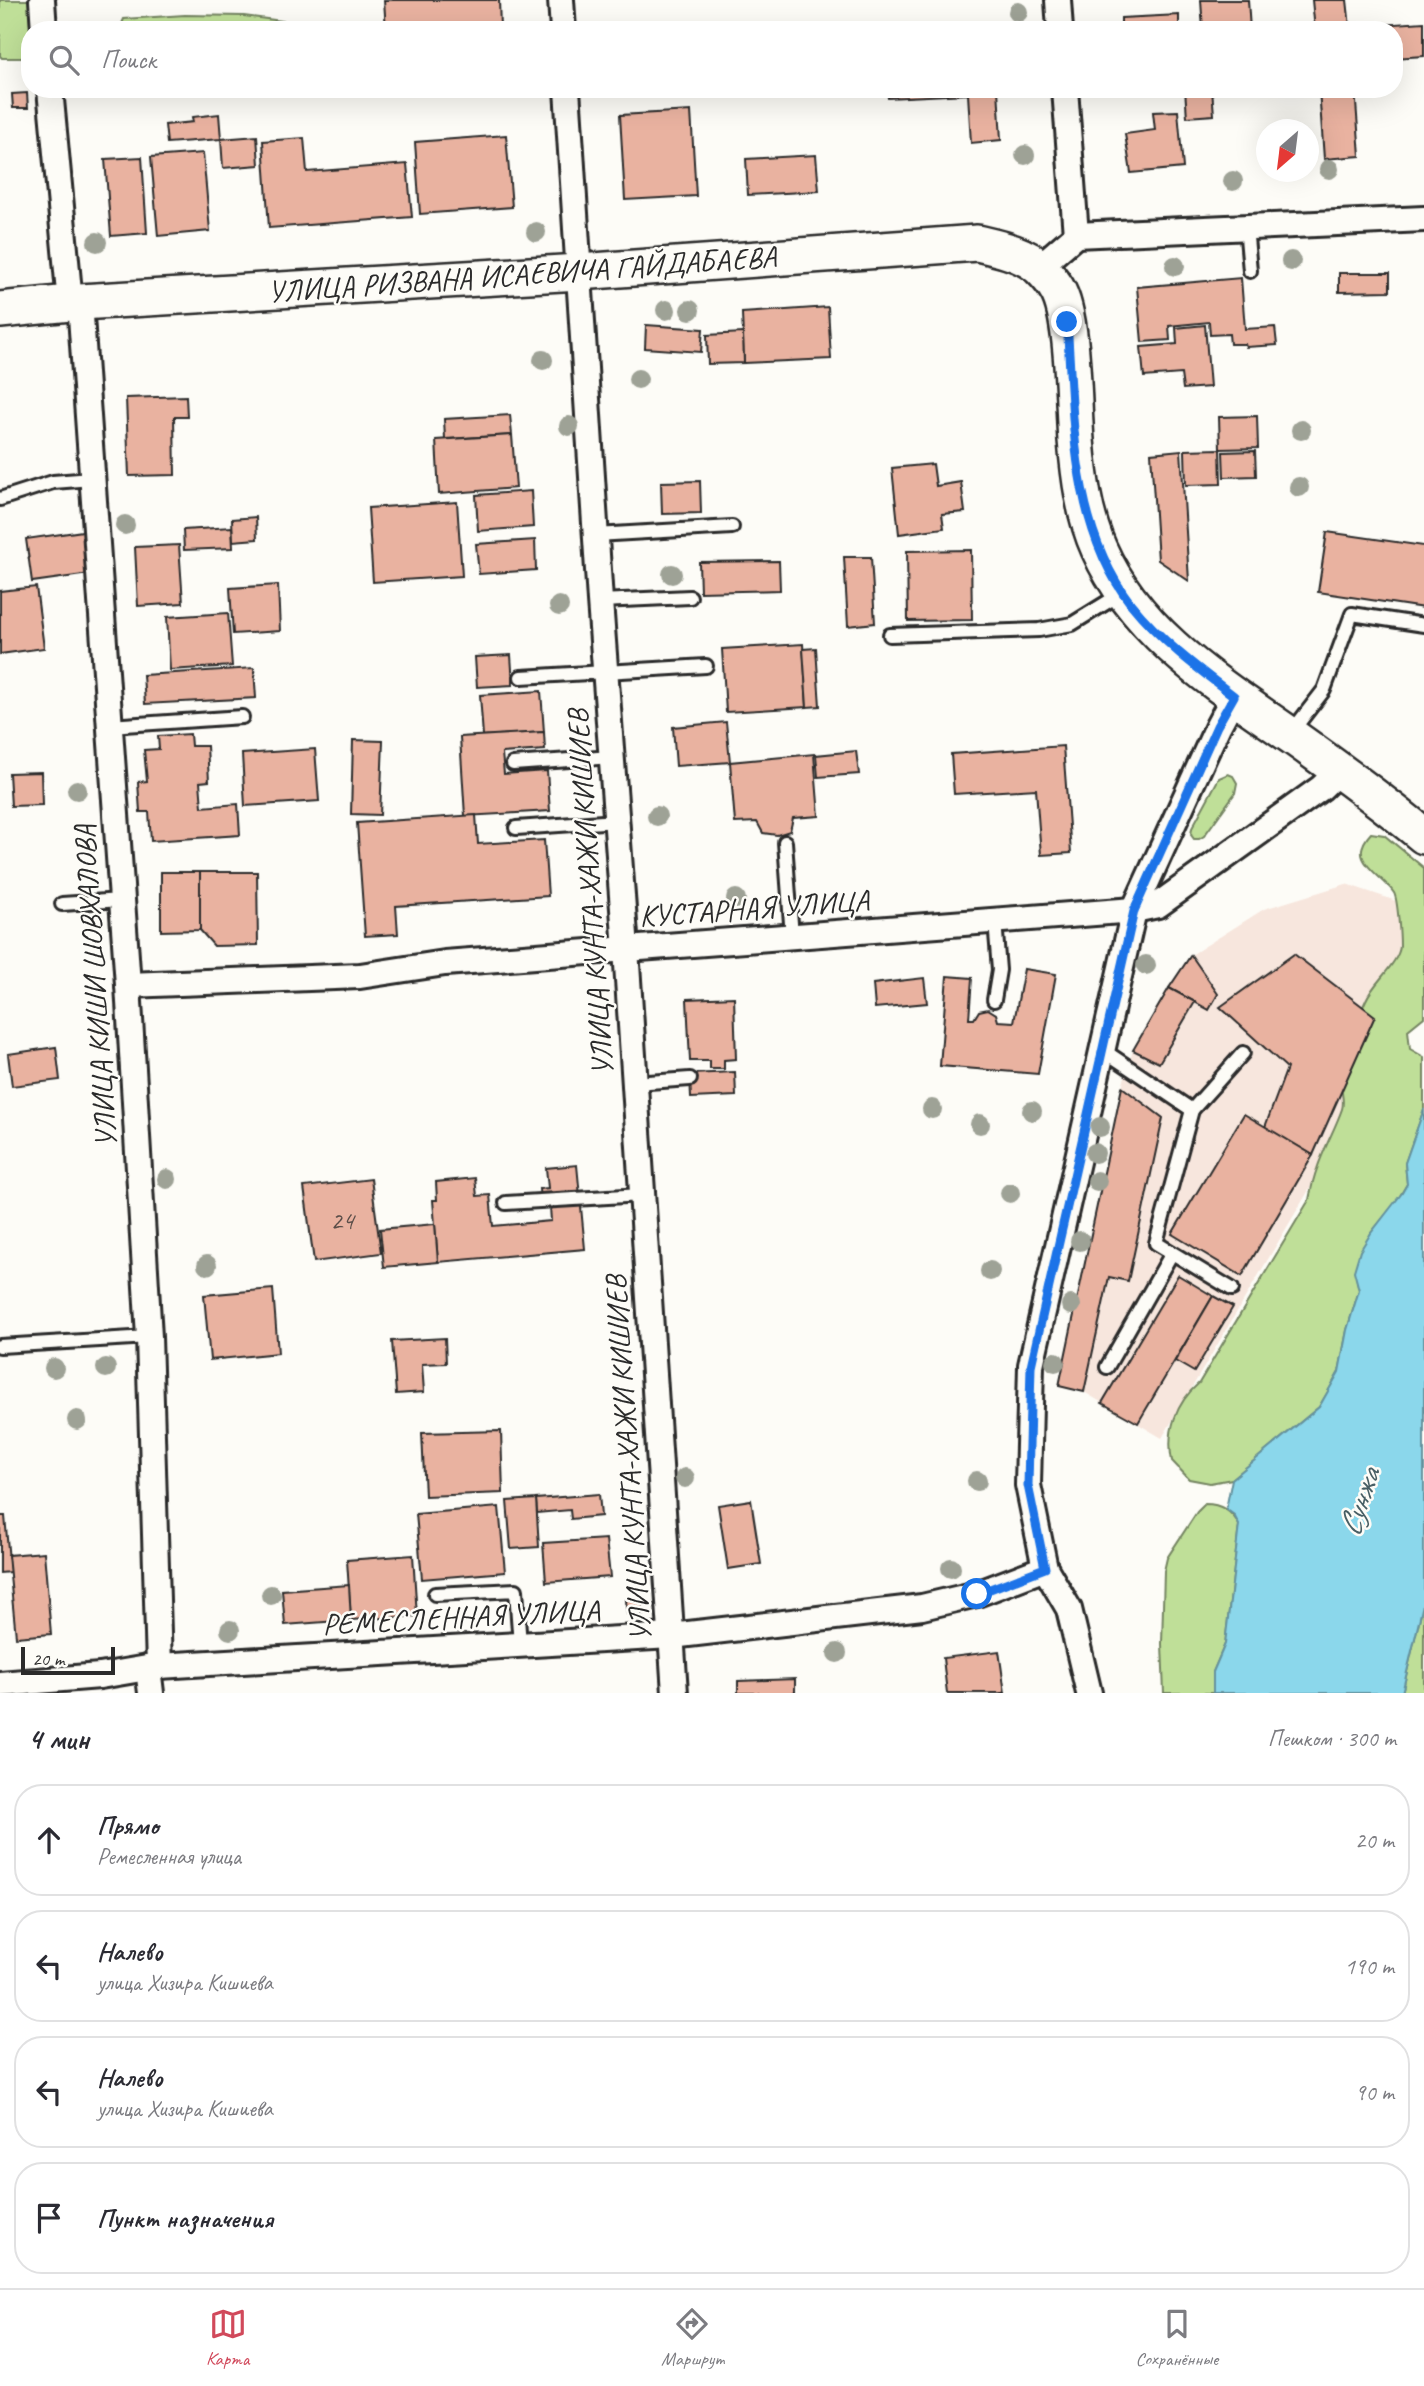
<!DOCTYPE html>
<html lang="ru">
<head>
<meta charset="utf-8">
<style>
  :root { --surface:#fff; --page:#f2f2f3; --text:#2b2b33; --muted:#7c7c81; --line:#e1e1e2; --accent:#d1495b }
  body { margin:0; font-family:Caveat,sans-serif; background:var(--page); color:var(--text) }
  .compass { position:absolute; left:1256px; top:119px; width:63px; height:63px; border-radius:50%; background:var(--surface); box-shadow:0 7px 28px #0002; rotate:208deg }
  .scale { position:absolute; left:21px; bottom:18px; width:94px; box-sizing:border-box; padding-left:7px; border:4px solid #2b2b2b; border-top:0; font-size:19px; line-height:24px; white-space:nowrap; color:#2b2b2b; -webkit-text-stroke:5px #fdfcf7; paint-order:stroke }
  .stop { position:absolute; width:21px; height:21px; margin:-16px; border:5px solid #1a73e8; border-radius:50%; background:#fff }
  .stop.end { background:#1a73e8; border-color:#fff; box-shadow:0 2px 7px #0008 }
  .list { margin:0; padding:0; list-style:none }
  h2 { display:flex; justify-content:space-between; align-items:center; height:91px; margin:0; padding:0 28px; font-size:30px }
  h2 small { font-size:23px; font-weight:400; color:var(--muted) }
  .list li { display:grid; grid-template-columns:46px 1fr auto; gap:21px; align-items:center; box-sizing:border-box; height:112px; margin:0 14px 14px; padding:0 14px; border:2px solid var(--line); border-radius:28px }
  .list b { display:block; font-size:26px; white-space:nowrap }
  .list p { margin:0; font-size:23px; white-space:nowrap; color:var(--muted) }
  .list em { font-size:23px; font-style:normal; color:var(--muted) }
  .icon { flex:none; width:38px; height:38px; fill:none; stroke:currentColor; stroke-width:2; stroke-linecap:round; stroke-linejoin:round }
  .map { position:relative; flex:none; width:1424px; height:1693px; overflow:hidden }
  .search { position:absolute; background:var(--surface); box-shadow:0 7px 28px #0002; left:21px; right:21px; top:21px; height:77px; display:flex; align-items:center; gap:18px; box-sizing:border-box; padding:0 24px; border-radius:28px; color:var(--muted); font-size:26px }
  .sheet { height:595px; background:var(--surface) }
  nav { display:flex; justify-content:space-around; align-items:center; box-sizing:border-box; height:98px; border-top:2px solid var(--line); background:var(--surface); font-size:19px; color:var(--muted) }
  nav a { display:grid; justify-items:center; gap:4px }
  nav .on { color:var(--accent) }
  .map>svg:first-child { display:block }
  .built { fill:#f7e6dd }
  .green { fill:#bfdf98; stroke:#758562; stroke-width:2 }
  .water { fill:#8bd7eb; stroke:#65929e; stroke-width:2 }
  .building { fill:#e9b2a0; stroke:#2b2b2b; stroke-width:2 }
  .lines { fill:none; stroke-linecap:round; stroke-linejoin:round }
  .lane-casing { stroke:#2b2b2b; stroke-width:18 }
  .street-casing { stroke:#2b2b2b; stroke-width:30 }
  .secondary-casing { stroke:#2b2b2b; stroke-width:40 }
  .lane { stroke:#fdfcf7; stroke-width:12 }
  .street { stroke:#fdfcf7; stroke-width:24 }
  .secondary { stroke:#fdfcf7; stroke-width:35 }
  .tree { fill:#9ea296 }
  .route { stroke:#1a73e8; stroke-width:9 }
  .labels { text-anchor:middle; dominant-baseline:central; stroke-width:5; stroke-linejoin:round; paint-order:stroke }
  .number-label { font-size:26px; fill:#5a4d48 }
  .street-label { font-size:30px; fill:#2b2b2b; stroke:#fdfcf7 }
  .water-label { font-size:32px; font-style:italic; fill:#485f65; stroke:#fdfcf7 }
</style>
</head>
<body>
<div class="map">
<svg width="1424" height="1693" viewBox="0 0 1424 1693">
  <rect width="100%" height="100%" fill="#fdfcf7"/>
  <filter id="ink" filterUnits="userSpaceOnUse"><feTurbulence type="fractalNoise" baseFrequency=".0143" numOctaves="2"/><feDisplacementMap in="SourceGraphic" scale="14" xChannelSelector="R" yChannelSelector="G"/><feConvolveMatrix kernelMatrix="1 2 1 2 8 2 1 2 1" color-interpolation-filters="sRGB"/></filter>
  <g filter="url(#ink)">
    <polygon class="built" points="1346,884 1411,906 1410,957 1325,1163 1162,1438 1084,1392 1059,1386 1122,1087 1133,1050 1191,955 1264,909"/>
    <g class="green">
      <polygon points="0,0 35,0 36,21 27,35 25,58 2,58 0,56"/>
      <polygon points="185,15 244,16 289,22 289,30 119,30 124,19"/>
      <polygon points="1228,774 1233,776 1237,783 1235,793 1204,836 1199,839 1194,839 1191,835 1192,828 1219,778"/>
      <path d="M1371,833L1384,835L1424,868V1017L1408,1030L1410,1049L1424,1057V1109L1405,1163L1407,1184L1397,1201L1371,1233L1355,1271L1359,1290L1347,1330L1339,1372L1329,1390L1319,1407L1232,1479L1210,1483L1189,1479L1172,1461C1166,1431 1176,1403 1199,1383L1309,1200C1311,1190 1313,1179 1317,1169C1324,1148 1335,1129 1342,1109C1345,1100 1340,1091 1342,1083C1345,1062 1357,1018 1366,1000C1373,983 1399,963 1400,946C1400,937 1398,900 1394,893C1381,873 1345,861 1371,833Z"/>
      <path d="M1205,1504C1221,1504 1232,1511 1239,1525L1225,1644L1213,1672V1693H1164L1162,1644L1164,1571L1167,1558L1197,1512Z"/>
      <polygon points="1424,1600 1424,1693 1402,1693"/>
    </g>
    <polygon class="water" points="1424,1109 1424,1600 1402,1693 1213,1693 1213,1672 1225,1644 1239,1525 1234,1515 1226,1509 1232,1479 1319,1407 1339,1372 1347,1330 1359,1290 1354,1271 1360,1251 1371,1233 1402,1193 1407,1184 1405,1163"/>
    <g class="building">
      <polygon points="384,0 499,0 500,27 386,30"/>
      <polygon points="1201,0 1248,0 1250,30 1203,30"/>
      <polygon points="1312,0 1347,0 1350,27 1424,22 1424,56 1394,58 1394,30 1315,30"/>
      <polygon points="1179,15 1179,30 1121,30 1121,18"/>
      <polygon points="887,89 998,89 1001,140 971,143 968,94 888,98"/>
      <polygon points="1185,89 1212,89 1214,115 1187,117"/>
      <polygon points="1319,89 1355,89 1360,156 1324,159"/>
      <polygon points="27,93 28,108 13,108 12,94"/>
      <polygon points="691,111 696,196 625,200 620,115"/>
      <polygon points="1178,111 1183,168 1131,173 1125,134 1155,130 1153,112"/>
      <polygon points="219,114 221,139 167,143 165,125 193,122 192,117"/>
      <polygon points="506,135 512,207 420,214 415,142"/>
      <polygon points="257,136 259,165 223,168 221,139"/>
      <polygon points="304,138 307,172 407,164 412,217 269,228 263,141"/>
      <polygon points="203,153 210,231 158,236 151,157"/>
      <polygon points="816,155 819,191 748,195 746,159"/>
      <polygon points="142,157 147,233 111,236 105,159"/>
      <polygon points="1339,273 1390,273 1390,291 1339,292"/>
      <polygon points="1241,278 1245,329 1275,327 1277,345 1246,347 1245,344 1230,344 1229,334 1210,335 1209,322 1169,326 1170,340 1142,342 1137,287"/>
      <polygon points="828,307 831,359 744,363 742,313"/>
      <polygon points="646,325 703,329 701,352 645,348"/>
      <polygon points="1205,325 1210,387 1183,389 1181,374 1144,377 1141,347 1177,344 1176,328"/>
      <polygon points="743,333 744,363 708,364 707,335"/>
      <polygon points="186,396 187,417 174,417 175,475 129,476 126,398"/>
      <polygon points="510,415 512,435 445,439 444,419"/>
      <polygon points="1257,416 1258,448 1220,449 1219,417"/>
      <polygon points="512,435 516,488 439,494 436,440"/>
      <polygon points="1220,449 1221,484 1186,485 1185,450"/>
      <polygon points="1181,450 1189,581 1158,560 1151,453"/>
      <polygon points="1255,451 1256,476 1224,477 1223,452"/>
      <polygon points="933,464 936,486 961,482 965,512 942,514 944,528 899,534 892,468"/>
      <polygon points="700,481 701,513 662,514 661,482"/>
      <polygon points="531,491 533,527 478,531 476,495"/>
      <polygon points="457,502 462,576 373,582 368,508"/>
      <polygon points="256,517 257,539 233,541 232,519"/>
      <polygon points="232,527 233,548 184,550 183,530"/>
      <polygon points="83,531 90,574 32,582 26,539"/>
      <polygon points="1327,532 1424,546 1424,608 1318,592"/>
      <polygon points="535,540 536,570 479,574 476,544"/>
      <polygon points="179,545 183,603 138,606 135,547"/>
      <polygon points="971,550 972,620 908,621 907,551"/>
      <polygon points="844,557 871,557 875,623 848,626"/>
      <polygon points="779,561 780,590 700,592 699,562"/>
      <polygon points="278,585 280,631 233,634 230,588"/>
      <polygon points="36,587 44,648 0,654 0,591"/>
      <polygon points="228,613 232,666 170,670 167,617"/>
      <polygon points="803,644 807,707 726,712 722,649"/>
      <polygon points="816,648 820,706 807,707 803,649"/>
      <polygon points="511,655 513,685 477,687 475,657"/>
      <polygon points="254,668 256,698 145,704 143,675"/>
      <polygon points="541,691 544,732 483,736 480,695"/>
      <polygon points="726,722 730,762 676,766 673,727"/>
      <polygon points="544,732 545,750 502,753 504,774 547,771 550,811 465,816 460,737"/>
      <polygon points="190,734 191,746 207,746 209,781 200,782 202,807 238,804 240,835 151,841 149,812 140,812 138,782 147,781 144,750 159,749 158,736"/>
      <polygon points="353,740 383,741 380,815 351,814"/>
      <polygon points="1063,746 1071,853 1041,855 1036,789 954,794 951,754"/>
      <polygon points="315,749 319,801 245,806 242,754"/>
      <polygon points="856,751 859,774 818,777 816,755"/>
      <polygon points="814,754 819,816 793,818 790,831 777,835 763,833 757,822 735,823 730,762"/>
      <polygon points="41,772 42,805 11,806 9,773"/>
      <polygon points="476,815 478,844 544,840 548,896 396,906 398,934 365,936 357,823"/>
      <polygon points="161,872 200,872 200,930 161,931"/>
      <polygon points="200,872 257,872 258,945 214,946 200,930"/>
      <polygon points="1294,954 1375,1016 1313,1155 1265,1127 1287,1068 1220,1007"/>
      <polygon points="1191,955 1218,994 1209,1010 1169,988"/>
      <polygon points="1024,969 1056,974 1038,1074 940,1066 947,976 972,978 969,1019 974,1019 979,1011 988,1009 996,1014 998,1021 1014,1022"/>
      <polygon points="924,978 927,1003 875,1008 873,984"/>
      <polygon points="1169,988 1195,1002 1159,1063 1133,1050"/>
      <polygon points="734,997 736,1059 724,1060 724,1069 710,1069 710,1061 690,1061 687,999"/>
      <polygon points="56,1047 60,1080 12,1086 8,1054"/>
      <polygon points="735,1072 736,1096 691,1098 690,1074"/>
      <polygon points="1122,1087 1163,1118 1128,1281 1109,1277 1084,1392 1059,1386"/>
      <polygon points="1244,1114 1313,1155 1242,1276 1172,1234"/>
      <polygon points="577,1165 585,1249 438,1262 433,1200 437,1200 436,1182 475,1178 477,1196 490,1195 493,1226 551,1221 550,1207 541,1208 540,1201 539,1189 548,1188 546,1168"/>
      <polygon points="371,1179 381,1253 314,1262 304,1187"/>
      <polygon points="435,1224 438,1262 384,1267 380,1229"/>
      <polygon points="1178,1275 1213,1296 1138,1423 1102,1403"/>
      <polygon points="273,1289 278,1353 210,1360 204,1295"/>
      <polygon points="1213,1296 1233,1307 1194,1372 1175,1361"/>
      <polygon points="445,1338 446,1363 422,1364 424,1392 396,1394 392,1341"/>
      <polygon points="501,1431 503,1493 425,1496 422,1433"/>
      <polygon points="599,1494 601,1516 571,1519 570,1510 537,1513 536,1499"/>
      <polygon points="536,1499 539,1547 511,1549 507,1501"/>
      <polygon points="751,1500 761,1564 728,1569 718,1505"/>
      <polygon points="499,1507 505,1572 422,1579 416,1514"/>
      <polygon points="0,1516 5,1516 10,1572 0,1573"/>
      <polygon points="606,1539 610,1577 546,1582 543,1543"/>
      <polygon points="44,1552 51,1634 16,1637 8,1555"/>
      <polygon points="413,1555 417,1616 351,1620 347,1560"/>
      <polygon points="349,1585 351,1620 285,1625 282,1590"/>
      <polygon points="643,1599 643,1614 627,1614 626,1600"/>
      <polygon points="999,1651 1005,1693 947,1693 943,1658"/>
      <polygon points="795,1679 795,1693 738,1693 738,1681"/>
    </g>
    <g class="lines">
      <g class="lane-casing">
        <g id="lane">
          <polyline points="1246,226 1250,271"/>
          <polyline points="0,499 53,482 92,479"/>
          <polyline points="596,535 732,527"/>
          <polyline points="600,601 690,597"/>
          <polyline points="890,635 1039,630 1072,624 1122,593"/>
          <polyline points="521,677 706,666"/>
          <polyline points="109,726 242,717"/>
          <polyline points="1290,734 1324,690 1352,614 1424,625"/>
          <polyline points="513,764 612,757"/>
          <polyline points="516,828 617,821"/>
          <polyline points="785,842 792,937"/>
          <polyline points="62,904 121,900"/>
          <polyline points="994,1000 999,970 995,921"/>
          <polyline points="1103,1050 1192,1110 1156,1243 1232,1289"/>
          <polyline points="635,1083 690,1079"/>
          <polyline points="1192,1110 1243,1053"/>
          <polyline points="506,1203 642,1195"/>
          <polyline points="0,1346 149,1337"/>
          <polyline points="1107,1367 1172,1253"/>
          <polyline points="435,1594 516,1590 520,1645"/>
        </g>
      </g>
      <g class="street-casing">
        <g id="street">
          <polyline points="42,0 44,30"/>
          <polyline points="561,0 563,30"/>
          <polyline points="1058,0 1060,30"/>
          <polyline points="50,89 70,303"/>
          <polyline points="567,89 600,601 626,949 675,1693"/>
          <polyline points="1076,235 1424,219"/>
          <polyline points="1039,267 1076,235 1065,89"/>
          <polyline points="80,302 128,985 149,1337 159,1666"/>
          <polyline points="128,985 360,976 445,963 1134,910 1158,905 1321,788 1340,770"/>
          <polyline points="148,1668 151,1693"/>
          <polyline points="0,1684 100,1676 159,1666 671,1636 922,1607 977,1594 1045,1568"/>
          <polyline points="1089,1693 1069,1609 1045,1568 1028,1485 1031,1365 1134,910 1218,726 1234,696"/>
        </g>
      </g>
      <g class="secondary-casing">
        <path id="secondary" d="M0,310L80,302L579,272L977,243C998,248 1024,253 1040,268C1046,274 1053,282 1057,289C1074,317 1073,404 1076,440C1079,476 1084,516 1099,549C1137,635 1219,685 1293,737C1338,769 1382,801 1424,836"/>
      </g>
      <use href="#lane" class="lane"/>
      <use href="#street" class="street"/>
      <use href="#secondary" class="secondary"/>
    </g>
    <g class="tree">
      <circle cx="1018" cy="12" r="10"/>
      <circle cx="1025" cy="155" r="10"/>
      <circle cx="1329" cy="169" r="10"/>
      <circle cx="1233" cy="181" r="10"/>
      <circle cx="536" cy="232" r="10"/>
      <circle cx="97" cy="242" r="10"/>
      <circle cx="1291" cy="261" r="10"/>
      <circle cx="1175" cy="266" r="10"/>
      <circle cx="666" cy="310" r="10"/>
      <circle cx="690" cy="310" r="10"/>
      <circle cx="543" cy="360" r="10"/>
      <circle cx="638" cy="379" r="10"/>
      <circle cx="569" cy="426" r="10"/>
      <circle cx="1301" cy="430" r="10"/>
      <circle cx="1299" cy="487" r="10"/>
      <circle cx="125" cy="525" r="10"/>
      <circle cx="672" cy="574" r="10"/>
      <circle cx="559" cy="606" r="10"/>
      <circle cx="77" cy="790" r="10"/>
      <circle cx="657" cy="816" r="10"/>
      <circle cx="736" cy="899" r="10"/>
      <circle cx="1146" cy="965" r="10"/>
      <circle cx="932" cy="1109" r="10"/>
      <circle cx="1032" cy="1111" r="10"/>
      <circle cx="980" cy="1124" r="10"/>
      <circle cx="1100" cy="1127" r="10"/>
      <circle cx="1095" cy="1153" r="10"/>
      <circle cx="167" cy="1179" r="10"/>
      <circle cx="1097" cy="1181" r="10"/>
      <circle cx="1010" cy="1193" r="10"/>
      <circle cx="1080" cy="1241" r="10"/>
      <circle cx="207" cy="1265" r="10"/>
      <circle cx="990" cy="1271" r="10"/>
      <circle cx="1071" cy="1305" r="10"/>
      <circle cx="1055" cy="1362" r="10"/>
      <circle cx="54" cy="1368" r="10"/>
      <circle cx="106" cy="1368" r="10"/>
      <circle cx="77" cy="1420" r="10"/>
      <circle cx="685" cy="1478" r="10"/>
      <circle cx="977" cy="1481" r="10"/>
      <circle cx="951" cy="1568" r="10"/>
      <circle cx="271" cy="1595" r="10"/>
      <circle cx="230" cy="1630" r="10"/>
      <circle cx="837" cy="1653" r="10"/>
    </g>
  </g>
  <g class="lines" filter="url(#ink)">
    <path class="route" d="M977,1594L1045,1568L1028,1485L1031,1366L1134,911L1217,726L1234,696C1197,668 1160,640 1131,604C1070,525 1074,417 1067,322"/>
  </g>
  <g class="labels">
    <g class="number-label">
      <text x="342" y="1220">24</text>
    </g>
    <g class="street-label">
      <text transform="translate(522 274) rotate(-4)">УЛИЦА РИЗВАНА ИСАЕВИЧА ГАЙДАБАЕВА</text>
      <text transform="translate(590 893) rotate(-94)">УЛИЦА КУНТА-ХАЖИ КИШИЕВ</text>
      <text transform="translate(754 908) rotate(-4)">КУСТАРНАЯ УЛИЦА</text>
      <text transform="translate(95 986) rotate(-94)">УЛИЦА КИШИ ШОВХАЛОВА</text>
      <text transform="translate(628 1459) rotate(-94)">УЛИЦА КУНТА-ХАЖИ КИШИЕВ</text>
      <text transform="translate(461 1617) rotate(-3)">РЕМЕСЛЕННАЯ УЛИЦА</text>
    </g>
    <g class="water-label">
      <text transform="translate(1359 1502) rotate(-71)">Сунжа</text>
    </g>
  </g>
</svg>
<svg class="compass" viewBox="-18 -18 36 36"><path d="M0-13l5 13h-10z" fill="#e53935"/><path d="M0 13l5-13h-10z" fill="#7c7c81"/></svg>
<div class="scale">20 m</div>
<div class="stop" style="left:977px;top:1594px"></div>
<div class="stop end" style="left:1067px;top:322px"></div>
<div class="search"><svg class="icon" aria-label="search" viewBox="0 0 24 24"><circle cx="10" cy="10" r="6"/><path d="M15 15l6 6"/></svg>Поиск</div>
</div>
<section class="sheet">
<h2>4 мин<small>Пешком · 300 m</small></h2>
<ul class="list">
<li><svg class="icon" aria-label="ahead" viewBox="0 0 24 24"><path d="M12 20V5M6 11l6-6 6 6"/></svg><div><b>Прямо</b><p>Ремесленная улица</p></div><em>20 m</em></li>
<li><svg class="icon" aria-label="left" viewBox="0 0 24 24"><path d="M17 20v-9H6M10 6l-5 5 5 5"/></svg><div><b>Налево</b><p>улица Хизира Кишиева</p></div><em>190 m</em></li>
<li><svg class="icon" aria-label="left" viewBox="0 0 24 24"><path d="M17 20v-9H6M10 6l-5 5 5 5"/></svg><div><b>Налево</b><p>улица Хизира Кишиева</p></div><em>90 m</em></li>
<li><svg class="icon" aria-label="arrive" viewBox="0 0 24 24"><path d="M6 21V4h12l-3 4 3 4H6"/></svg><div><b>Пункт назначения</b></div></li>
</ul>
</section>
<nav>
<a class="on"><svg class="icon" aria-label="map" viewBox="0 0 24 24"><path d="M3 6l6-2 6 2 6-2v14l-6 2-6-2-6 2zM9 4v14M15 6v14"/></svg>Карта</a>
<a><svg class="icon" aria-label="directions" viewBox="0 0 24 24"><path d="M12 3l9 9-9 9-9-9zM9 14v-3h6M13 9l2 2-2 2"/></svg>Маршрут</a>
<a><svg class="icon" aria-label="saved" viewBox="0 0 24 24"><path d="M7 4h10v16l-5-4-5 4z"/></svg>Сохранённые</a>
</nav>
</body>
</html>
